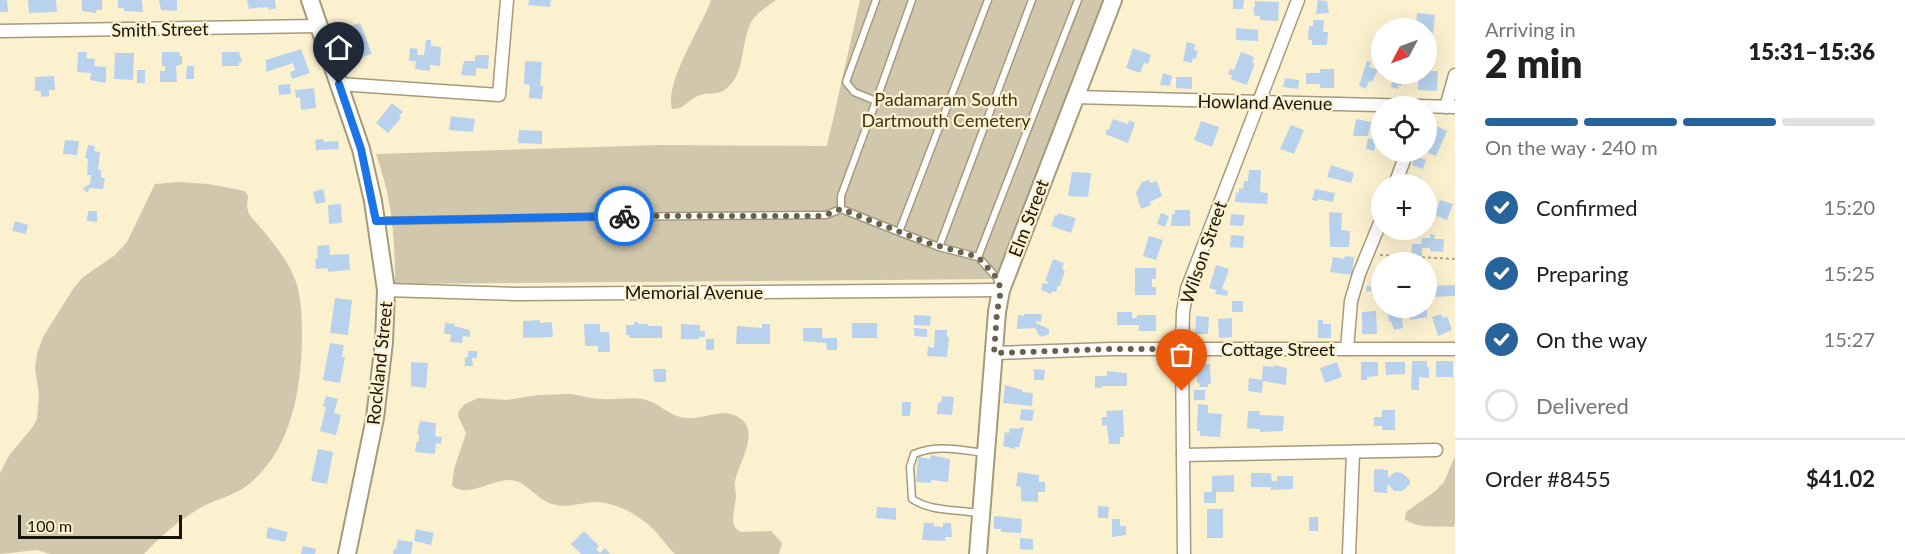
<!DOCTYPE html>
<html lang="en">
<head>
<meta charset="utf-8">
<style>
  :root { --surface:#fff; --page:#f2f2f2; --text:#202124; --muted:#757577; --line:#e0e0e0; --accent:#27649b }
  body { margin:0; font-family:Lato,sans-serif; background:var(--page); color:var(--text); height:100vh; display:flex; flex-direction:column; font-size:22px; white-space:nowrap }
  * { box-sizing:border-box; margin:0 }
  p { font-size:20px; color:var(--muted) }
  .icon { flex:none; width:33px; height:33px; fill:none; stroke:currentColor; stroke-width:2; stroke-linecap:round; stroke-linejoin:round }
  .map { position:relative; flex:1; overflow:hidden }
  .panel { display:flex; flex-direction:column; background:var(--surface); width:450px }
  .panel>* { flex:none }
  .needle { width:39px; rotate:229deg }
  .controls { position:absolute; left:1371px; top:18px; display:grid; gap:12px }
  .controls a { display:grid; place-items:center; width:66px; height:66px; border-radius:50%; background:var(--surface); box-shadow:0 6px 24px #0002; font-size:30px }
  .scale { position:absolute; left:18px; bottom:15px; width:164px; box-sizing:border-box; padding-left:6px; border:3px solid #181408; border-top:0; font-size:16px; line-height:21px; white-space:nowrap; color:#181408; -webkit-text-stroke:4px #fcf1cf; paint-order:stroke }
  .pin { position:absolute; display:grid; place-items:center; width:51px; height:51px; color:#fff; margin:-62px -26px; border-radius:50% 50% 50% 0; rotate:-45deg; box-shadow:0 0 6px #0007 }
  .pin .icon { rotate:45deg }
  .courier { position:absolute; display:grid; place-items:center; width:60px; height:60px; margin:-30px; border:4px solid #1a73e8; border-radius:50%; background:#fff; color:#222; box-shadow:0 2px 8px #0007 }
  .overview em { font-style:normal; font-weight:800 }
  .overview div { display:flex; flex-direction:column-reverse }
  .overview { display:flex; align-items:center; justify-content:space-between; height:102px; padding:0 30px }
  h1 { font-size:39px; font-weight:800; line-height:45px }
  .bar { display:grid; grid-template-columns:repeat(4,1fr); gap:9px 6px; align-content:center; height:72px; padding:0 30px }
  .bar i { height:8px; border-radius:4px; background:var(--line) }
  .bar .selected { background:var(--accent) }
  .bar p { grid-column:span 4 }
  .line { display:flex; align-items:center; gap:15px; padding:0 30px; border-top:2px solid var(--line) }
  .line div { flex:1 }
  ol { padding:0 30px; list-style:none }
  li { display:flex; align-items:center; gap:18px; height:66px }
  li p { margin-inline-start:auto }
  li .icon { padding:6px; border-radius:50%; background:var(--accent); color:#fff; stroke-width:4 }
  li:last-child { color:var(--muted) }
  li i { width:33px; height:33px; border:3px solid var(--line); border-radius:50% }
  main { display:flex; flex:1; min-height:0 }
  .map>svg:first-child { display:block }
</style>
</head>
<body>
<main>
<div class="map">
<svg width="1455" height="554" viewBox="0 0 1455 554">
  <rect width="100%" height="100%" fill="#fcf1cf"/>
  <g fill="#d0c7ad">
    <path d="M711 0H776C767 7 754 14 750 25 740 46 746 77 723 91 716 95 708 92 700 95 690 98 684 110 672 109 664 83 702 26 711 0Z"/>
    <path d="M860 0H1105L996 279 395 284C395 236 392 199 376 154L659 145 827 146Z"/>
    <path d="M179 182 208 184 245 191 248 196 247 207 249 214C267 236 288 257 297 285 302 303 302 321 302 339 301 391 291 450 249 484 236 495 219 498 204 506 181 518 162 535 144 554H50L37 550 0 554V473L10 454 32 428 37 419 39 395 35 369 37 353 43 337 73 289 82 278 115 255 127 242 155 184Z"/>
    <path d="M570 394C581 395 591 399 602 399 615 400 630 397 643 399 659 402 668 417 688 418 706 419 724 406 741 419 760 433 738 464 735 482 734 486 736 491 736 495 736 508 727 526 741 532L771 531 782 543 779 554H675C666 546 660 535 651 527 637 514 616 503 597 502 582 502 567 509 552 504 536 499 526 480 509 480 491 480 468 498 452 486L454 469 466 433 458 416 459 411 465 404 478 398 507 400 538 395Z"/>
    <path d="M1455 456V525L1453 527C1438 526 1416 529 1405 519L1406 512 1434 492 1444 482Z"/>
  </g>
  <g fill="#b8d2ed">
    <polygon points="0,0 7,0 8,12 0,12"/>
    <polygon points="28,0 56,0 57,12 29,13"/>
    <polygon points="82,0 102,0 102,10 96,10 96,13 82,11"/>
    <polygon points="118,0 142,0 143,12 124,11 124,8 118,8"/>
    <polygon points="159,0 177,0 177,11 161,10"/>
    <polygon points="247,0 275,0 276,8 269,10 268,7 261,8 261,7 249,9"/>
    <polygon points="529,0 551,0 550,7 528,5"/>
    <polygon points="1233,0 1244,0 1243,9 1233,9"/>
    <polygon points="1318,0 1327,1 1329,13 1316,14"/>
    <polygon points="1255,1 1279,2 1278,21 1260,20 1260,16 1255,16 1253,7 1255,7"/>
    <polygon points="1417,13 1435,15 1433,33 1426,32 1426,28 1416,28"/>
    <polygon points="1313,20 1324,20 1323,32 1328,32 1327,45 1312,45 1312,40 1308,40 1309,26 1313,26"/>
    <polygon points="360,23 372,54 357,59 346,27"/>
    <polygon points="1236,28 1258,30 1258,41 1236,40"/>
    <polygon points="426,40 431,40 431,46 441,47 440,66 430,65 430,71 415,69 416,61 409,61 410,48 418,49 417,55 424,55"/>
    <polygon points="1187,42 1195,44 1194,50 1198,51 1196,59 1193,58 1192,63 1183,61"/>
    <polygon points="1133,48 1151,55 1148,64 1144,63 1140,73 1126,68"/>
    <polygon points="301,49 310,73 292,79 290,72 295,70 293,63 266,72 266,60"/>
    <polygon points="78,52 87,52 86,58 95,59 94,66 106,67 106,83 90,80 91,73 77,72"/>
    <polygon points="162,52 179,52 180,56 182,56 182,64 176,66 177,82 160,82 160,71 165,71 165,66 162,66"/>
    <polygon points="222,52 239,52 242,62 239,62 239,66 222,66"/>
    <polygon points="1241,52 1254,57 1252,63 1255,63 1247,85 1231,79 1232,75 1228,74 1230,69 1234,70"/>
    <polygon points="115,53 134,53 133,80 114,79"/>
    <polygon points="475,55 489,55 488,69 476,68 476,76 461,75 464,61 475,61"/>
    <polygon points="525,61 542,62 540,86 543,86 542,99 529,98 530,85 524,84"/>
    <polygon points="1367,61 1371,62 1369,67 1378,70 1372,82 1369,81 1366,89 1359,86"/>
    <polygon points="1426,63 1430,64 1430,71 1438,71 1437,91 1418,90 1418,74 1426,74"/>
    <polygon points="187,66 194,66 194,79 186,79"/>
    <polygon points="1320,69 1334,69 1334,88 1320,88 1320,84 1306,84 1306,73 1320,73"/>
    <rect x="137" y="70" width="8" height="13"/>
    <polygon points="1163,73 1172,76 1170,86 1160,85"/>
    <polygon points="1393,74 1405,74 1401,86 1399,85 1398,89 1391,87"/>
    <polygon points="54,76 55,90 49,90 49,96 41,97 41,91 35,91 35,77"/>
    <polygon points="1176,77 1192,77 1192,89 1176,88"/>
    <polygon points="1285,78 1299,80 1298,89 1283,87"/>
    <polygon points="290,84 291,94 279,95 278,85"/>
    <polygon points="314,88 316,108 301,110 300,97 296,98 295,90"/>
    <polygon points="392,103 403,112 399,116 401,118 388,133 376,123"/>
    <polygon points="451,116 475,119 473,132 449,130"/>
    <polygon points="1113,119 1128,124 1129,120 1135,123 1128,143 1105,134 1107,129 1109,130"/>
    <polygon points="1356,119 1371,122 1368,136 1353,136"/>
    <polygon points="1201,121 1219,127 1212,147 1194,140"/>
    <polygon points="1291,125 1304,130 1294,154 1280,149"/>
    <polygon points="1434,125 1447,131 1436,156 1426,152 1426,143"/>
    <polygon points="519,130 542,131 542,144 518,143"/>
    <polygon points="1368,138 1377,140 1374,151 1366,149"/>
    <polygon points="323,139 324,142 338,141 339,149 316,150 315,140"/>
    <polygon points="65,140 79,141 77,155 63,154"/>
    <polygon points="88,145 95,146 94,151 100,152 98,170 101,170 101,177 105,178 103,189 90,188 87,193 83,188 90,184 91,175 87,175 88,159 85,158"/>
    <polygon points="1415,156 1426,160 1423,169 1412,165"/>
    <polygon points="1331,165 1354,173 1351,183 1327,177"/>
    <polygon points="1249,170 1261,170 1260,192 1268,193 1267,204 1235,202 1236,192 1239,193 1239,188 1243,189 1244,181 1248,181"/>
    <polygon points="1072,172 1091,173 1088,197 1068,196"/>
    <polygon points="1407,174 1422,178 1420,184 1404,184"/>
    <polygon points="1149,180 1150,183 1157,181 1162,196 1150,202 1151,205 1141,209 1136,193 1142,182"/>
    <polygon points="323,189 326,202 316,204 313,192"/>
    <polygon points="1315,189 1335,193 1333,202 1318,199 1318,201 1312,200"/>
    <polygon points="1440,200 1453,204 1447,220 1435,215"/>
    <polygon points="341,204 342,223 329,224 328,205"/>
    <polygon points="1175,210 1190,210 1190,226 1171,226 1172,214 1175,214"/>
    <polygon points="88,211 97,211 97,222 87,221"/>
    <polygon points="1329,212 1342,213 1341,230 1350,231 1349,247 1330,247"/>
    <polygon points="1058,213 1076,218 1071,233 1051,226 1055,215 1057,216"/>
    <polygon points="1161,213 1169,216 1165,227 1157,224"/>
    <polygon points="1231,214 1245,215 1243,226 1230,225"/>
    <polygon points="15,221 28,225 26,234 12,231"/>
    <polygon points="1430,234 1435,235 1434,239 1444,239 1443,252 1430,251 1430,248 1422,248 1422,256 1411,256 1412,244 1421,244 1422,238 1430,238"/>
    <polygon points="1231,235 1244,236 1243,248 1230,247"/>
    <polygon points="1149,236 1163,240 1156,260 1143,256"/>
    <polygon points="329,245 330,255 349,254 350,270 328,272 328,268 316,269 315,259 318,258 317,246"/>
    <polygon points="1345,256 1354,257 1352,275 1330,272 1333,257 1344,259"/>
    <polygon points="1053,259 1064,263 1062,269 1065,271 1060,286 1058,286 1056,292 1052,291 1051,294 1041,290 1043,283 1047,284 1048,282 1045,281"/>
    <polygon points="1216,265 1229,269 1222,289 1228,291 1227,296 1215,294 1216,290 1209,288"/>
    <polygon points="1135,268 1156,268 1156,279 1152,279 1152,287 1156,287 1156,295 1135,295"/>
    <polygon points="1377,279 1382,279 1382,292 1366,291 1367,286 1377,287"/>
    <polygon points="1455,285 1455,296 1433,297 1433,286"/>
    <polygon points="335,298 352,300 348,335 330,333"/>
    <rect x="1232" y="301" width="11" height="11"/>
    <polygon points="1390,308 1401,308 1403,328 1394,330 1391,321 1389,322 1388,314 1389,313"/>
    <polygon points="1409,308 1422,308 1423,311 1427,310 1427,317 1410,320"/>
    <polygon points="1376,311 1377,334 1362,334 1362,312"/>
    <polygon points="1117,312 1132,312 1132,318 1137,318 1137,315 1156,315 1156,331 1139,331 1139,325 1117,325"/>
    <polygon points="1024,314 1042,314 1041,322 1036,321 1036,323 1049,329 1049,334 1042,337 1038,334 1035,328 1017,329 1018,315 1024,316"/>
    <polygon points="1441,314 1443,318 1447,316 1452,330 1438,336 1432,317"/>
    <polygon points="914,315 931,316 930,326 914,325"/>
    <polygon points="1196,316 1209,317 1208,334 1195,334"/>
    <polygon points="1232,318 1232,337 1219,338 1218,319"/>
    <polygon points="540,320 540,323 552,322 553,337 523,338 523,321"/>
    <polygon points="1318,320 1323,320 1323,324 1331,324 1331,338 1318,338"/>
    <polygon points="634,322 638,322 638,324 648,324 648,326 662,326 662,338 629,338 629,335 626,335 626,325 634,325"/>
    <polygon points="445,323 455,324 454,326 470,330 470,337 463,336 462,343 450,342 451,334 444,334"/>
    <rect x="852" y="323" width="25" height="15"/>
    <polygon points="584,324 600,324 600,332 609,332 610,352 598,352 598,346 585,346"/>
    <polygon points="681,324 700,325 700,331 705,331 705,337 699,337 699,339 681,339"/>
    <polygon points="762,324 770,324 770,344 736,344 737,326 762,328"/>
    <polygon points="803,328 822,328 822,338 837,338 837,350 827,350 826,343 803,341"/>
    <polygon points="914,328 927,329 927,337 914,336"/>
    <polygon points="935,330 947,330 947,337 949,337 947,357 927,356 928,347 934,348"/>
    <rect x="706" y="339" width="8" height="11"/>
    <polygon points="330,343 344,345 342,357 345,357 340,383 323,380"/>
    <polygon points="468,351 477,351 477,358 472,358 473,366 465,366 465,357 468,357"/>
    <polygon points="1412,361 1427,361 1427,367 1429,367 1429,378 1419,377 1419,390 1411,390"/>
    <rect x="1436" y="361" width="17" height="16"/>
    <polygon points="411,362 428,363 426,388 411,386"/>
    <polygon points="1337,362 1342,377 1325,383 1320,368"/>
    <polygon points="1361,362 1378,362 1378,376 1367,377 1367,380 1361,380"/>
    <polygon points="1385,362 1405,362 1405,374 1386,375"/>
    <polygon points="1210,364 1211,384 1208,384 1208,387 1200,387 1199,383 1197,383 1196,365"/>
    <polygon points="1274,365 1287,368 1286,385 1263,381 1262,393 1248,391 1249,378 1262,380 1263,366 1274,367"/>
    <polygon points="653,369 666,369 666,382 654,382"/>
    <polygon points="1034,369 1045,370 1044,380 1034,380"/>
    <polygon points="1107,371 1127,373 1127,386 1102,386 1102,388 1095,388 1095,376 1107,376"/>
    <polygon points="1005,385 1022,390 1022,392 1033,393 1032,406 1003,403"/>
    <rect x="1194" y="390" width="11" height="10"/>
    <polygon points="326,396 338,399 334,413 341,415 336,435 320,431 326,407 323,406"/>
    <polygon points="942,396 954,397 952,415 937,414 938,402 941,403"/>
    <polygon points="902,402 911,402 910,416 902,416"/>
    <polygon points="1198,404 1208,405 1208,413 1222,414 1220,437 1200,436 1200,431 1197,431"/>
    <polygon points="1021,409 1034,410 1032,421 1020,420"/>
    <polygon points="1123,410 1124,437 1120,437 1120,444 1109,444 1107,425 1102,426 1102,417 1107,417 1106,411"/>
    <polygon points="1382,410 1395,410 1395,430 1382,430 1382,426 1374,426 1374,417 1382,417"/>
    <polygon points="1248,411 1260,411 1259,415 1284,416 1283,431 1260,432 1260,429 1247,428"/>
    <polygon points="420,421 436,423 435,436 442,437 441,444 436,443 435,454 415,452 417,441 419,441 419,434 417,434"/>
    <polygon points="1020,427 1024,428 1019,447 1015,447 1015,449 1003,446 1005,432 1009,433 1010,428 1020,429"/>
    <polygon points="318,449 333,452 327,484 311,481"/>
    <polygon points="931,455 950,459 948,482 931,480 931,483 916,482 918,457 930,459"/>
    <polygon points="1374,469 1388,470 1388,478 1395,472 1402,473 1410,480 1410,484 1402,491 1394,491 1388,484 1387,493 1374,492"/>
    <polygon points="1018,472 1039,475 1039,482 1045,482 1045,492 1038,492 1038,502 1021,501 1021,487 1016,486"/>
    <polygon points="1251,473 1271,473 1272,481 1277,481 1277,476 1293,476 1293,489 1271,490 1271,487 1251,487"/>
    <polygon points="1234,475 1234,492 1216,492 1216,503 1204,503 1204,492 1212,492 1212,476"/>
    <polygon points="1098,506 1109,507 1108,518 1098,518"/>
    <polygon points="877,507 896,508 896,520 876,518"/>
    <rect x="1207" y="509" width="16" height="29"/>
    <polygon points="994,516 1022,519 1021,533 1001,532 1001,529 994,529"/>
    <rect x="1309" y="517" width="9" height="14"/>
    <polygon points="1112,519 1120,519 1120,526 1126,526 1126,535 1112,537"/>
    <polygon points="924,523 934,523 934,526 943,527 943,523 951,523 952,537 945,537 945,541 922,540"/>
    <polygon points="268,527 288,532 285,542 266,538"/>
    <polygon points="416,529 434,533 431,545 414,541"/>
    <polygon points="584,531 599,546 596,549 600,553 605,548 610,554 581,554 571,544"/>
    <polygon points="1020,538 1033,539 1033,550 1020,549"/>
    <polygon points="398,540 413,542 411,554 393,554 394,549 396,549"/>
    <polygon points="303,546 316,549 315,554 301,554"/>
  </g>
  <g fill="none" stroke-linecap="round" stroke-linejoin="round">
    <g stroke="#a59a7a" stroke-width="9">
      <g id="lane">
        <polyline points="876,0 846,82 854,92 876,101 912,0"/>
        <polyline points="841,209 841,196 876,101"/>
        <polyline points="376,221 586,217 818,215 826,215 841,209 899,232 988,0"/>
        <polyline points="899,232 939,247 1032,0"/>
        <polyline points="939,247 978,257"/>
        <polyline points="999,285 997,278 978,257 1078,0"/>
        <path d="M978 513C955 509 932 512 912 499L910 467 914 454C937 444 961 450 985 453"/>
      </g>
    </g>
    <g stroke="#a59a7a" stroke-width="15">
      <g id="street">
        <polyline points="0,31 319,26"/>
        <polyline points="339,84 499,95 507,0"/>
        <polyline points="1075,97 1455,107"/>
        <polyline points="1446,107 1455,75"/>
        <polyline points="1395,184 1407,152"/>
        <polyline points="386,290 517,294 1001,290"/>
        <polyline points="1347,349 1351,301 1359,274 1382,218"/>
        <polyline points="994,353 1111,349 1455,349"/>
        <polyline points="1183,455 1436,450"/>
        <polyline points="1184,554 1182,349 1183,312 1187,289 1298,0"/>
        <polyline points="1349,554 1353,452"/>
      </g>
    </g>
    <g stroke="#a59a7a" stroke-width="20">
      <g id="secondary">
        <polyline points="310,0 361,149 373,201 386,290 384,342 375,418 347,554"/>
        <polyline points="978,554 997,312 1001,290 1113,0"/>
      </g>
    </g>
    <polyline stroke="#aaa287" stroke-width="2" stroke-dasharray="3 3" stroke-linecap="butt" points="1380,255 1455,259"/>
    <use href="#lane" stroke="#fff" stroke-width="6"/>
    <use href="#street" stroke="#fff" stroke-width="12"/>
    <use href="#secondary" stroke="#fff" stroke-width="16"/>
  </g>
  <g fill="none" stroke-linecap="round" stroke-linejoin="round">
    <polyline stroke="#68614e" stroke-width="6" stroke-dasharray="0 10.8" points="624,216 818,216 826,215 841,209 928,243 978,257 997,278 1001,290 997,312 994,353 1111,349 1182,349 1182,391"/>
    <polyline stroke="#1a73e8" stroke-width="8" points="339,84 361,149 376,221 624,216"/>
  </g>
  <g text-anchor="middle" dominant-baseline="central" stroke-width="4.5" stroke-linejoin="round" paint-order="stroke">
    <g font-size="18" fill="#181408" stroke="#fcf1cf">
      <text transform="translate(160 29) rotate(-1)">Smith Street</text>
      <text transform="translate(1265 102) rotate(1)">Howland Avenue</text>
      <text transform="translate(1028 218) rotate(-69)">Elm Street</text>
      <text transform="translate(1203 252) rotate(-71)">Wilson Street</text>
      <text x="694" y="292">Memorial Avenue</text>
      <text x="1278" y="349">Cottage Street</text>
      <text transform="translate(379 363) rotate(-84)">Rockland Street</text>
    </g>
    <g font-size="18" fill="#403612" stroke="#fcf1cf">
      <text x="946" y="99">Padamaram South<tspan x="946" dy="21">Dartmouth Cemetery</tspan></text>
    </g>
  </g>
</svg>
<div class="controls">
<a><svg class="needle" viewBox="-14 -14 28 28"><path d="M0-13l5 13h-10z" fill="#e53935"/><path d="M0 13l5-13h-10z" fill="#757577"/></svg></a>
<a><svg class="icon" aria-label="locate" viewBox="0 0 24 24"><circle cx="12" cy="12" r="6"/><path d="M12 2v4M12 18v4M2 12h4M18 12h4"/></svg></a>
<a>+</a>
<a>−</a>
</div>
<div class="scale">100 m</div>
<div class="pin" style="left:1182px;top:391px;background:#ea580c"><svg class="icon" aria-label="bag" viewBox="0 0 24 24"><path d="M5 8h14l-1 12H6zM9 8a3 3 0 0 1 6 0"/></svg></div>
<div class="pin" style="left:339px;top:84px;background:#1f2937"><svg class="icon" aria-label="home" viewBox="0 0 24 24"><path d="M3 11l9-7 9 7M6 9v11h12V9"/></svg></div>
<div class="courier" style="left:624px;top:216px"><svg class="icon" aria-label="bike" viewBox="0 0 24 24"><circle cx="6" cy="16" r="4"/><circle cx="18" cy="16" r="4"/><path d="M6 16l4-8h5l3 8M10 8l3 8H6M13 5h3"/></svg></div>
</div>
<section class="panel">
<div class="overview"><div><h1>2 min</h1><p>Arriving in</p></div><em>15:31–15:36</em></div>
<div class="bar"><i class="selected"></i><i class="selected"></i><i class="selected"></i><i></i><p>On the way · 240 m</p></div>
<ol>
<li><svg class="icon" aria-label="check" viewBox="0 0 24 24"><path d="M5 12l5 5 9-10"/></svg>Confirmed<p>15:20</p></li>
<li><svg class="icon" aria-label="check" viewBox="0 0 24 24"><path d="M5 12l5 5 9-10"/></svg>Preparing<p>15:25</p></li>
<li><svg class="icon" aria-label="check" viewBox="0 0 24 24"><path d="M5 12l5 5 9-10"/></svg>On the way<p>15:27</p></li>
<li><i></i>Delivered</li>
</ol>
<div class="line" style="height:78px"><div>Order #8455</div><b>$41.02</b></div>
</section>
</main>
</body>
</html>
